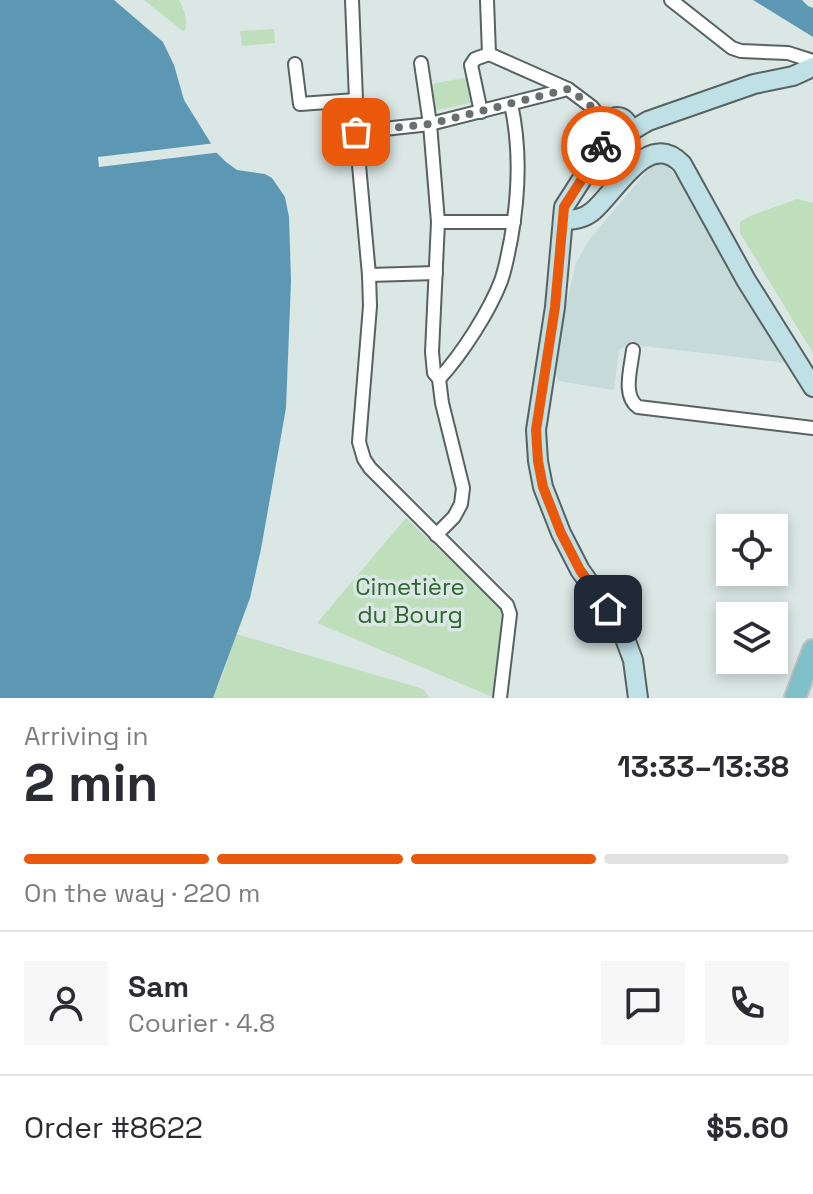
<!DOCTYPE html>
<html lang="en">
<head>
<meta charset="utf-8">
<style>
  :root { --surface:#fff; --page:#f7f7f7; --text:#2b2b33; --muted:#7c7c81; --line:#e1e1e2; --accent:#ea580c }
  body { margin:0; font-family:"Space Grotesk",sans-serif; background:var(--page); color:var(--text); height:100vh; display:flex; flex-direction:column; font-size:30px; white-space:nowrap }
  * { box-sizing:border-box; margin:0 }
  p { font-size:26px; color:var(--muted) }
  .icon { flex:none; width:44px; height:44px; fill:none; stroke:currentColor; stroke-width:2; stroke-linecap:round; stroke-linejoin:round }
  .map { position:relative; height:698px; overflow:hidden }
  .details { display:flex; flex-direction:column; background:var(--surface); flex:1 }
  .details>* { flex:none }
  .buttons { position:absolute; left:716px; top:514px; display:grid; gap:16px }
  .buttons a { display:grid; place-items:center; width:72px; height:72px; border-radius:0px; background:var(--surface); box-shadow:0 4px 12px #0003; font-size:40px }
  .pin { position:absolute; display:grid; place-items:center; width:68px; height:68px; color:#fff; margin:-34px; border-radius:16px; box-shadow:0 4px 12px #0006 }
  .courier { position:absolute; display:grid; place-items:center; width:80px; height:80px; margin:-40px; border:6px solid #ea580c; border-radius:50%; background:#fff; color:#222; box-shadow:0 2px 10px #0007 }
  .headline em { font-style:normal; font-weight:700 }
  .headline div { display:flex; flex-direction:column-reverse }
  .headline { display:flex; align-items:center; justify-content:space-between; height:136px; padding:0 24px }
  h1 { font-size:52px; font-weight:700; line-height:60px }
  .bar { display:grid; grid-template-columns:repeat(4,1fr); gap:12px 8px; align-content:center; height:96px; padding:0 24px }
  .bar i { height:10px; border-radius:6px; background:var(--line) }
  .bar .selected { background:var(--accent) }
  .bar p { grid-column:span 4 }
  .line { display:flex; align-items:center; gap:20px; padding:0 24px; border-top:2px solid var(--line) }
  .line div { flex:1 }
  .round { display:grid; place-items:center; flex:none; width:84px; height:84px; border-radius:0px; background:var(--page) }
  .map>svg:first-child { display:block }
</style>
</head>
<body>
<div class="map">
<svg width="813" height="698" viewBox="0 0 813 698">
  <rect width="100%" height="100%" fill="#dae7e5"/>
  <polygon fill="#c6dbd9" points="656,163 663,164 671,170 681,183 786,363 628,344 619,350 614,390 558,381 553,361 576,263 589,240 652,165"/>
  <g fill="#bedebc">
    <path d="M144 0H179C184 8 188 21 185 30L183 31Z"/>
    <polygon points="274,29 275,43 242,46 240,31"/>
    <polygon points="464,78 469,81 473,98 470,103 438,110 434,107 432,86 436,83"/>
    <polygon points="797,199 813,203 813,353 740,233 740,222 750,216"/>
    <polygon points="406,518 505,612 495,698 317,623"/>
    <polygon points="236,634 423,689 430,698 213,698 223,674"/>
  </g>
  <g fill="#5c98b4">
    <polygon points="0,0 114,0 163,42 174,65 184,100 217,153 226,162 237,170 265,174 272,178 285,197 289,217 291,281 286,408 261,549 250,598 213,698 0,698"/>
    <polygon points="753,0 802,0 808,6 813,8 813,37"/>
  </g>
  <polygon fill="#dae7e5" points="216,143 222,152 99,167 98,157"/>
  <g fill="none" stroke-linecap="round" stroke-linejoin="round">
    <g stroke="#576261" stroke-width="16">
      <g id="street">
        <polyline points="352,0 356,100 356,132 369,275 370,306 359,442 364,459 370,468 507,605 510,614 500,698"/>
        <polyline points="671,0 732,48 741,51 788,53 813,61"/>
        <polyline points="489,54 568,89"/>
        <polyline points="421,63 430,124 438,222 432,352 434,373 439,379 442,403 463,488 461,504 454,517 436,535"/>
        <polyline points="295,64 300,104 356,100"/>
        <polyline points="481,112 471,65 475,59 489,54 487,0"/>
        <polyline points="356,132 430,124 568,89 592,107 607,126"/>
        <polyline points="438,222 514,222"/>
        <polyline points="369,275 436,273"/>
        <path d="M633 350C631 368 622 396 638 407L813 428"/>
        <path d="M439 379C462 354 489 312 501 281 506 267 508 253 511 239 519 194 521 149 511 104"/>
      </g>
    </g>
    <g stroke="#576261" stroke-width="22">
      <g id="secondary">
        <circle cx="617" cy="128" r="11"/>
        <polyline points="607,131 598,154 564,207 555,307 536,430 538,461 543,487 561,533 580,570 621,628 633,660 638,698"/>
        <polyline points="626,134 648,121 754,84 793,76 813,67"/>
        <path d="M563 219C573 221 585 218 593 211 617 191 647 129 682 164L746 280 813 387"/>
      </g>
    </g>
    <g stroke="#bfc1c1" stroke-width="24">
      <polyline id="primary" points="795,698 813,650"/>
    </g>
    <use href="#street" stroke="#fff" stroke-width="12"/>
    <use href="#secondary" stroke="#bfe0e5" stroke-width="18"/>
    <use href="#primary" stroke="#7fc1ca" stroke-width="20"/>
  </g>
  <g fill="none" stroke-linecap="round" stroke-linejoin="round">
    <path stroke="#686f6f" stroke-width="8" stroke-dasharray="0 14.4" d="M356 132 430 124 568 89C578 95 604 115 607 126 608 132 603 141 601 146"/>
    <polyline stroke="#ea580c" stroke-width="10" points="601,146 598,154 564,207 555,307 536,430 538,461 543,487 561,533 580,570 608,609"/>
  </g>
  <g text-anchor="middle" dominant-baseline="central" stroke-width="7" stroke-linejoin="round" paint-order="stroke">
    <g font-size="24" fill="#2e662e" stroke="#dae7e5">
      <text x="410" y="586">Cimetière<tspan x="410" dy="28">du Bourg</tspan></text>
    </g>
  </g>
</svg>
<div class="buttons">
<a><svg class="icon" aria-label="locate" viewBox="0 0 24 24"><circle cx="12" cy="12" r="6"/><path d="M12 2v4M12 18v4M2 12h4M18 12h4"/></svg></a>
<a><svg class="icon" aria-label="layers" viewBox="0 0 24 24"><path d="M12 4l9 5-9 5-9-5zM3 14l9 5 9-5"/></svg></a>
</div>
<div class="pin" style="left:356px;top:132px;background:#ea580c"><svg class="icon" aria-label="bag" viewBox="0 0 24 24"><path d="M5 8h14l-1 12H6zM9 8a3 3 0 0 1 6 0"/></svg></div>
<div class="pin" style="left:608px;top:609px;background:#1f2937"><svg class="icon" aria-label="home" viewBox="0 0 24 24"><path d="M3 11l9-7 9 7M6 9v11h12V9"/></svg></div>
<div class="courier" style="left:601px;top:146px"><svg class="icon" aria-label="bike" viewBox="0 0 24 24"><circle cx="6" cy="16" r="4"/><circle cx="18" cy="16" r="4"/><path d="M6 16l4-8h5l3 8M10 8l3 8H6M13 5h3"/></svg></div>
</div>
<section class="details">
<div class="headline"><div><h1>2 min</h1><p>Arriving in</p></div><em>13:33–13:38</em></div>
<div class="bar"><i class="selected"></i><i class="selected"></i><i class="selected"></i><i></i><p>On the way · 220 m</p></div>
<div class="line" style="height:144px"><a class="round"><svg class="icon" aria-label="person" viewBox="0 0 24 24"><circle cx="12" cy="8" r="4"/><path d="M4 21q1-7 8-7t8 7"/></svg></a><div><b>Sam</b><p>Courier · 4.8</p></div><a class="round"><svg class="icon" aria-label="chat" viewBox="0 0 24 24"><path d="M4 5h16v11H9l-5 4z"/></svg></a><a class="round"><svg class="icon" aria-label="phone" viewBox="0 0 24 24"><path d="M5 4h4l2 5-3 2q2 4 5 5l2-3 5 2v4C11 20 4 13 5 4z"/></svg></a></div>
<div class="line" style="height:104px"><div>Order #8622</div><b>$5.60</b></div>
</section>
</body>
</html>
